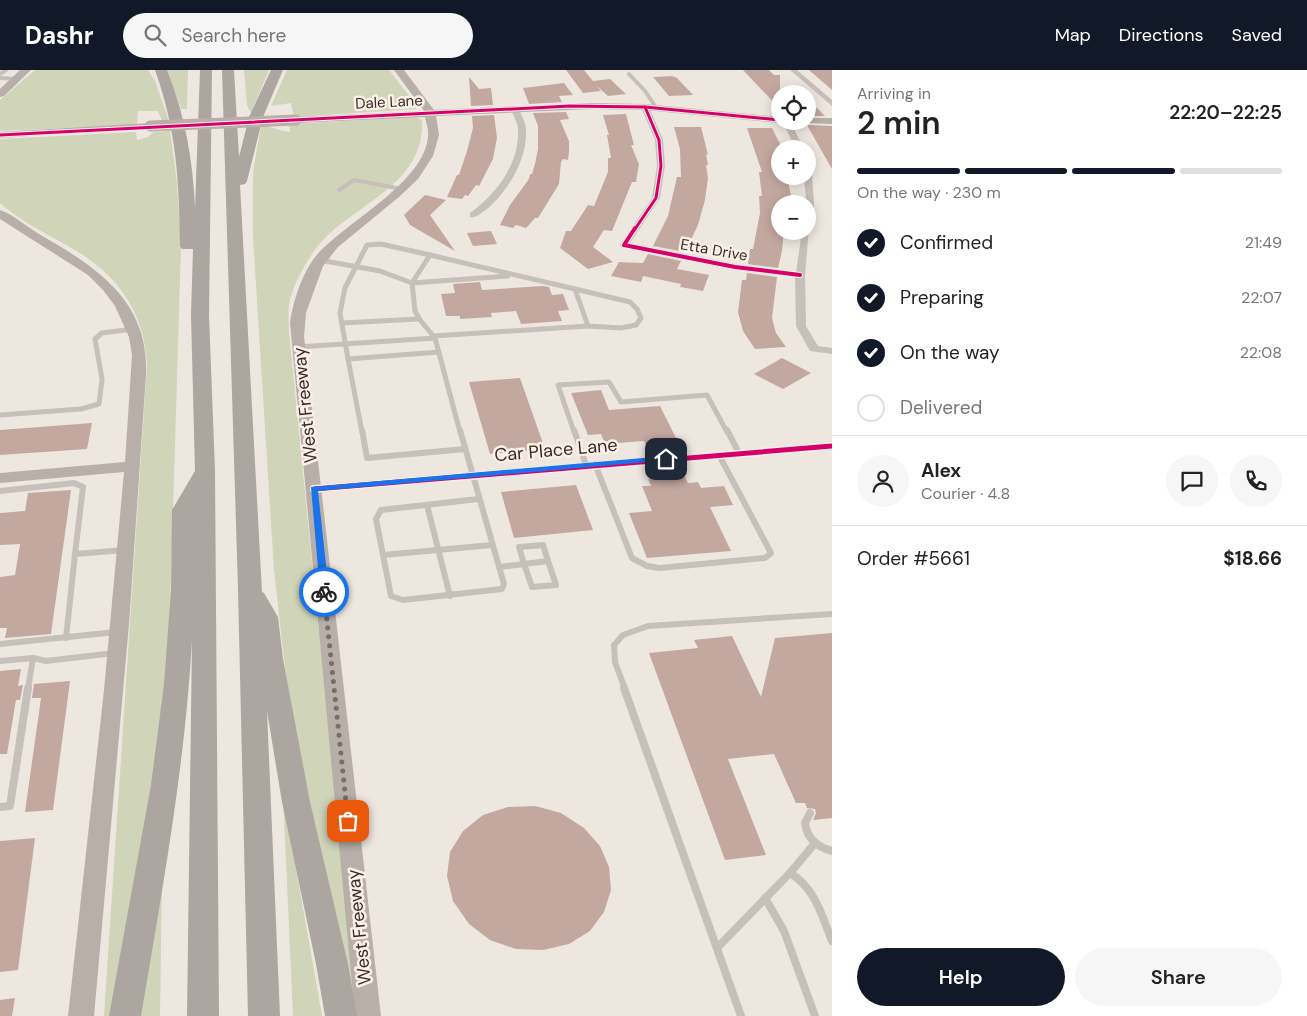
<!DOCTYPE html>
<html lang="en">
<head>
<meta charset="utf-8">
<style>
  :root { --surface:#fff; --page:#f6f6f6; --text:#222; --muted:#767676; --line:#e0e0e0; --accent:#111827 }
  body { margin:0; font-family:"DM Sans",sans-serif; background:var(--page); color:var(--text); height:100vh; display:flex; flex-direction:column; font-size:19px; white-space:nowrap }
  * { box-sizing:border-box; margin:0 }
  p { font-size:16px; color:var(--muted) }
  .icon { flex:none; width:28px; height:28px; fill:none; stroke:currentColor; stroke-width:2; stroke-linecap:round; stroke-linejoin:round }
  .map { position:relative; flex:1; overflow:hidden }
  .side { display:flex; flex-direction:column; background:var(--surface); width:475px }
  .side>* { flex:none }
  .buttons { position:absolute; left:771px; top:15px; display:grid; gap:10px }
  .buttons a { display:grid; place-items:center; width:45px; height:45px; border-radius:50%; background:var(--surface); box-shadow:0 2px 12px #0003; font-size:25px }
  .pin { position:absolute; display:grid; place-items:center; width:42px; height:42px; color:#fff; margin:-21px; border-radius:10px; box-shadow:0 2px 8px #0006 }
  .courier { position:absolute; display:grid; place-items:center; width:50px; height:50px; margin:-25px; border:4px solid #1a73e8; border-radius:50%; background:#fff; color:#222; box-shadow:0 1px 6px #0007 }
  .overview em { font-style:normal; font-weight:600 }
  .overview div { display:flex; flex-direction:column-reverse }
  .overview { display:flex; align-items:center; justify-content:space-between; height:85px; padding:0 25px }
  h1 { font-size:32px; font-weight:600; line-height:38px }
  .bar { display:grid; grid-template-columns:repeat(4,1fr); gap:8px 5px; align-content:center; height:60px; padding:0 25px }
  .bar i { height:6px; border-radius:4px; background:var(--line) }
  .bar .active { background:var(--accent) }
  .bar p { grid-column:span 4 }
  .line { display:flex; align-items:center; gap:12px; padding:0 25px; border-top:1px solid var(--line) }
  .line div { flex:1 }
  .round { display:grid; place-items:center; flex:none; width:52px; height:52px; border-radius:26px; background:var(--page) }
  ol { padding:0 25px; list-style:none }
  li { display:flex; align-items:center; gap:15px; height:55px }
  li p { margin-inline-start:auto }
  li .icon { padding:5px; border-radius:50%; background:var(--accent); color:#fff; stroke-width:4 }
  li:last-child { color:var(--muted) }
  li i { width:28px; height:28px; border:2px solid var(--line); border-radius:50% }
  .cta { display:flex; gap:10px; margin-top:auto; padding:10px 25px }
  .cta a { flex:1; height:58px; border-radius:30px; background:var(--accent); color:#fff; font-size:20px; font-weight:600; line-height:58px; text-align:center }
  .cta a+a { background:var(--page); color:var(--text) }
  header { display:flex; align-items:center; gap:30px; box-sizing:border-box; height:70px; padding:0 25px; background:var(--accent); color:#fff }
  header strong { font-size:24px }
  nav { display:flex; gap:28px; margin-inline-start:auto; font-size:18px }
  .search { width:350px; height:45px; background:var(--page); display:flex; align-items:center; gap:12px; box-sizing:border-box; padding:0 18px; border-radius:28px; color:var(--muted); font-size:19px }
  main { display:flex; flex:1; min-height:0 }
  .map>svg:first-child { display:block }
</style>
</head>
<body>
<header>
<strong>Dashr</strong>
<div class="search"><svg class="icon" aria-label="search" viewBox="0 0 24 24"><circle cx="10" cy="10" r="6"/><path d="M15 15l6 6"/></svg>Search here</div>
<nav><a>Map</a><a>Directions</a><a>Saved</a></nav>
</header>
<main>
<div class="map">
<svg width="832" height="946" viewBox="0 0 832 946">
  <rect width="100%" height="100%" fill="#eee7e0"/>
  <g fill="#d0d4b9">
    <polygon points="35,0 148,0 155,11 169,51 163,53 158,41 138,41 137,55 0,61 0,30"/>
    <polygon points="167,0 188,0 187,39 181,39"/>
    <polygon points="244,0 269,0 251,43 247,35"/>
    <polygon points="287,0 389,0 417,36 416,39 294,47 291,33 271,36"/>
    <path d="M415 47 422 50C425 112 362 131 325 168 310 183 292 215 289 235 288 244 289 254 289 262L355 925 351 946 287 616 274 500 253 168V102L261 56C272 56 279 61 290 62L289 54Z"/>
    <path d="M170 61 177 113 181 176 169 573 159 699 115 946H104L147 295C145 244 119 206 75 180 49 165 23 153 0 133V69L136 62 137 70 148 67 154 62Z"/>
    <polygon points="283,725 322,946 293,946"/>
    <polygon points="162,802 160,946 137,946"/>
  </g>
  <g fill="#c3a8a0">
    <polygon points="566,0 584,0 593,11 610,9 626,24 608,26 597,16 601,21 583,23"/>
    <polygon points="743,0 769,0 774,5 780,5 780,39"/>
    <polygon points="809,0 832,0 832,20"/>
    <polygon points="672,6 677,8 693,25 669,26 653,7"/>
    <polygon points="469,7 479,19 491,18 493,35 471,36"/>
    <polygon points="564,13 573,25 559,26 562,32 529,34 523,18"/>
    <polygon points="808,29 825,46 808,46"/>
    <polygon points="566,42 569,49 560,50 569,71 569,82 568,90 563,89 561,92 559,114 538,148 535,148 526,158 516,155 513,158 500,155 510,135 529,109 530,104 532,104 535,94 538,79 538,56 533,43"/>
    <polygon points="626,44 634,75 631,75 639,94 636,112 632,112 612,161 604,160 593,177 613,192 588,199 560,178 566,161 571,161 588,135 594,136 608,102 608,88 611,88 607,65 609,65 603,45"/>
    <polygon points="494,45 497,68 493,89 479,116 476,115 468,126 465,125 462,129 447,127 457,105 459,105 467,81 473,58 472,46"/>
    <polygon points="808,55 832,56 832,99 808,57"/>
    <polygon points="674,57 701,57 708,85 706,84 708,95 706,95 708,108 705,130 698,155 685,182 653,176 668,146 677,107 681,107 680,79"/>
    <polygon points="747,58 772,58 780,74 780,106 787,106 791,126 788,126 789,134 780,134 780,161 784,161 782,181 778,198 748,194 750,179 753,179 760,143 759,126 762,126 759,102 762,102"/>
    <polygon points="425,125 446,130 430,145 455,181 410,155 404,145"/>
    <polygon points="491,161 497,174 473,176 467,163"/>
    <polygon points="648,184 681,191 677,199 709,205 703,221 680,217 681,214 643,206 641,212 611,206 619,192 643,193"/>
    <polygon points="747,203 777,207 772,248 776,263 786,277 755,279 743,261 738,242 742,210 746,210"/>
    <polygon points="480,212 482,220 543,216 549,217 552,225 563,224 569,240 558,241 562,251 521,254 516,241 491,243 492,247 460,249 460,246 446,246 441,224 455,223 453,214"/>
    <polygon points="782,288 811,303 783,319 754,304"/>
    <polygon points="520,308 545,379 490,384 469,312"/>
    <polygon points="601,320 609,340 660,336 680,376 648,379 644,371 605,374 601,364 588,365 571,323"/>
    <polygon points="92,353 87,379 0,385 0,360"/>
    <polygon points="685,407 688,413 698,412 701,418 724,416 733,435 710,437 731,481 647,488 629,443 652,441 642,416 651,416 648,409"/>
    <polygon points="576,415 593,460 514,468 501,422"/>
    <polygon points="71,420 51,564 5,568 7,558 0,558 0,507 15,505 20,474 0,475 0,443 25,441 28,423"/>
    <polygon points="832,563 832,748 813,750 816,743 815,739 807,738 805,733 796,733 774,684 728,689 766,785 725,790 649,583 698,578 694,570 732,566 761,627 775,568"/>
    <polygon points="21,599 18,616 23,615 20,630 16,630 7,684 0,684 0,601"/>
    <polygon points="70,611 53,740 25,742 41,628 32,628 34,614"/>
    <polygon points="535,736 561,743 584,758 600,776 609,797 611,820 604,842 590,861 569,874 543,880 516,879 490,870 469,854 453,831 447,806 450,782 463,761 483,745 508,737"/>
    <polygon points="35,768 18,900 0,902 0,771"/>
    <polygon points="15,928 12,946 0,946 0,930"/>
  </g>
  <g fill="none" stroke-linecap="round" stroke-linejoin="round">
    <g stroke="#c7bfb9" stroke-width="4">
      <polyline points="0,4 6,0"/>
      <polyline points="629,4 645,21 657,39"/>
      <polyline points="0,8 17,9"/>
      <polyline points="339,120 354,110 402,119"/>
    </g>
    <g stroke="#c7bfb9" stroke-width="5">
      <polyline points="430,185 575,219"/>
      <polyline points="320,190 380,201 412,213 415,241 420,250 435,268"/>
      <polyline points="412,213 430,185 381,174 367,175 345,218 340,243 348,289 439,282"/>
      <polyline points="412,213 508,206"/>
      <polygon points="575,219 630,232 637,239 641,248 636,255 621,258 588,256"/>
      <polyline points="342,253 418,249"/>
      <polyline points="433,266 588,256"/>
      <polyline points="298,277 435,268 460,362"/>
      <polyline points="348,289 362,362"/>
      <polyline points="0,345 81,339 99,334 102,309 95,269 102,263 133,259"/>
      <polyline points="574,362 558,315 609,312 621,332 707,325 727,362"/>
    </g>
    <g stroke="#c7bfb9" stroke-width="6">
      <polyline points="362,360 367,388 465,379"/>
      <polyline points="460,360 504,514 502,519 403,530 391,526 376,449 381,440 478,429"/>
      <polyline points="574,360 586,395"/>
      <polyline points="727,360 739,383"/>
      <polyline points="595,394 632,488 647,496 660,498 765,488 771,483 719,385"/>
      <polyline points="0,421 74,413 83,417 75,484 125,480"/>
      <polyline points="427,435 450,526"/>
      <polyline points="383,485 492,475"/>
      <polyline points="524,494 532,517 556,515 548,491"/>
      <polyline points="524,494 519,477 543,475 548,491"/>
      <polyline points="524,494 548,491"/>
      <polyline points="499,497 524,494"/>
      <polyline points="66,568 75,484"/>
      <polyline points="0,574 116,562"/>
      <polyline points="0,591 33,588 46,591 114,583"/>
      <polyline points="28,619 33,588"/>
      <polyline points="625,619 615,592 614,575 623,565 648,556 832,544"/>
    </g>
    <g stroke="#c7bfb9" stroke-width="8">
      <polyline points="624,618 741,946"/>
      <polyline points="0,737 10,736 28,618"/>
      <path d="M810 743 805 753C807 769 817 777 832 781"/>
      <polyline points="790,803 815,773"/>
      <polyline points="765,828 784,861 815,946"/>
      <path d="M717 878 790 803C815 818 822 846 832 871"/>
    </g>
    <g fill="#c7bfb9" fill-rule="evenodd">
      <polygon points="790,0 797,0 832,30 832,36"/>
      <polygon points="642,35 649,37 663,70 665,96 660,128 630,173 735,194 796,202 802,161 808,161 808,159 809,159 805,205 806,256 818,276 832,278 832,284 810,281 796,256 795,207 735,200 621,177 620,175 652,128 657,96 655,70 641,37"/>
      <path d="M511 36H517C520 43 525 50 526 58 528 88 509 120 487 139 481 143 477 148 470 147V143C497 124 520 93 518 58 517 50 511 43 511 36Z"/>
      <polygon points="782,51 790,51 804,79 796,79"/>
      <polygon points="808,102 812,104 814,134 812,152 808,155 804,106 808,106"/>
      <polygon points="832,373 832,379 314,423 308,419 314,415"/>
    </g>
    <g fill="#b8afa9" fill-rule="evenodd">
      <polygon points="20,0 31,0 4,26 0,27 0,19"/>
      <path d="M394 0H404L434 40 590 33 645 34 780 47V51H784L780 53 645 40 590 39 436 46 439 65 433 86 418 109 399 127 338 177 323 196 306 243 304 267 381 946H355L290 253C293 232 302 203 316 186 345 152 425 113 428 66 429 60 426 53 425 47L296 53 291 50 296 47 424 41Z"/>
      <polygon points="808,48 832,48 832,54 804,53 803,51 808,51"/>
      <polygon points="150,53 154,54 155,56 154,58 0,68 0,62"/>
      <path d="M0 140C13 144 27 157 39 164 96 197 149 230 146 304L129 554 94 946H68L104 620 124 402 0 413V403L125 392 132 285 129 267 115 236 103 220 88 205 0 149Z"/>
    </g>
    <g fill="#ada59f" fill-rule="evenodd">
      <path d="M155 0H167C185 45 193 90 195 138L200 0H212L209 245 215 401 219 946H187L192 570C185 697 162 821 141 946H109L151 715 164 614 171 520 172 440 195 401 191 245 193 179H182L180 176C179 111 177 62 155 0Z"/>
      <polygon points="222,0 234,0 239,87 249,47 271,0 283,0 263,47 247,111 245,114 240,115 262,522 264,523 278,547 283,589 310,732 348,894 357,946 325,946 316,894 282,732 267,641 280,946 248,946 238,519"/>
    </g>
    <polyline stroke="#b8afa9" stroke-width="11" points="150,56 296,50"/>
    <g stroke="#fbf0e7" stroke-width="5">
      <g id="cycleway-far2">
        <polyline points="0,65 570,36 645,37 780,50"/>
        <polyline points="635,159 656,128 661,96 659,70 645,37"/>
      </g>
    </g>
    <g stroke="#fbf0e7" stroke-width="6">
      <polyline id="cycleway-far1" points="635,158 624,175 735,197 800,205"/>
    </g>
    <g stroke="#fbf0e7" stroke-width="8">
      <polyline id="cycleway" points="314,419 832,376"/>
    </g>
    <use href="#cycleway-far2" stroke="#d6006c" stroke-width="3"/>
    <use href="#cycleway-far1" stroke="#d6006c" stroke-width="4"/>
    <use href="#cycleway" stroke="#d6006c" stroke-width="5"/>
  </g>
  <polygon fill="#1a73e8" points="666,386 669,387 669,390 318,421 329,522 324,525 320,522 311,417"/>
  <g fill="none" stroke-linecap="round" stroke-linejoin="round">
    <polyline stroke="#786d68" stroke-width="5" stroke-dasharray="0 9" points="324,522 348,751"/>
  </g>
  <g text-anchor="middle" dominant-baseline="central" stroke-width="5" stroke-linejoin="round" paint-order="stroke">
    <g font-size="15" fill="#382b27" stroke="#fbf0e7">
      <text transform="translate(389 32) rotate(-3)">Dale Lane</text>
      <text transform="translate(714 180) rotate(10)">Etta Drive</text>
    </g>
    <g font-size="18" fill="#382b27" stroke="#fbf0e7">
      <text transform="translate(305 335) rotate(-96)">West Freeway</text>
      <text transform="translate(556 380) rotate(-5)">Car Place Lane</text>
      <text transform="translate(359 857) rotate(-96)">West Freeway</text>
    </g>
  </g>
</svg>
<div class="buttons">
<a><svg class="icon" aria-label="locate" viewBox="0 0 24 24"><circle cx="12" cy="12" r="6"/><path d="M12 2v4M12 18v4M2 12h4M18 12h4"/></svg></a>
<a>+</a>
<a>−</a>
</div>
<div class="pin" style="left:348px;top:751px;background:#ea580c"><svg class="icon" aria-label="bag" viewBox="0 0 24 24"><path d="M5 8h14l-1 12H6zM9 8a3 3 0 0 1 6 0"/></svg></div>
<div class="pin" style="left:666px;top:389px;background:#1f2937"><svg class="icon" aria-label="home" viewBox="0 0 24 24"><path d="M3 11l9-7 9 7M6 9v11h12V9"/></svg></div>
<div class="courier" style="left:324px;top:522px"><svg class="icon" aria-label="bike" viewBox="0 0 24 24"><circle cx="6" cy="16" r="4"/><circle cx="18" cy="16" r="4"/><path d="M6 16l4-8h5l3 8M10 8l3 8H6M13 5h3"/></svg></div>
</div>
<section class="side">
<div class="overview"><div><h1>2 min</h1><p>Arriving in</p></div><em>22:20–22:25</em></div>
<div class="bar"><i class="active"></i><i class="active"></i><i class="active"></i><i></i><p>On the way · 230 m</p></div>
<ol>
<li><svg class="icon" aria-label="check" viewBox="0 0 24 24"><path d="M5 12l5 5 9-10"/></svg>Confirmed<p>21:49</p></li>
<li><svg class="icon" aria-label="check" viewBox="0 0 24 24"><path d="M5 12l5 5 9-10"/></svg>Preparing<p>22:07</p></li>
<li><svg class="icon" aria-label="check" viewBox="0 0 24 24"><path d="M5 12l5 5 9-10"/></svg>On the way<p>22:08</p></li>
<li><i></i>Delivered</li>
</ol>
<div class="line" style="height:90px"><a class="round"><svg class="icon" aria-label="person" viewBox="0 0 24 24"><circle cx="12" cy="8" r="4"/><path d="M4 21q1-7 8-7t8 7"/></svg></a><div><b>Alex</b><p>Courier · 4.8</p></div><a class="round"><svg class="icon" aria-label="chat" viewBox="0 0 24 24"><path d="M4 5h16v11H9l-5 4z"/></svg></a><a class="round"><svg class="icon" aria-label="phone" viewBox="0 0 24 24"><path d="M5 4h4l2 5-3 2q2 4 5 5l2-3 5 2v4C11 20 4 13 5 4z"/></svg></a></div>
<div class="line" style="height:65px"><div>Order #5661</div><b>$18.66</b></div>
<div class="cta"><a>Help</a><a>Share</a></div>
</section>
</main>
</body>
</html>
